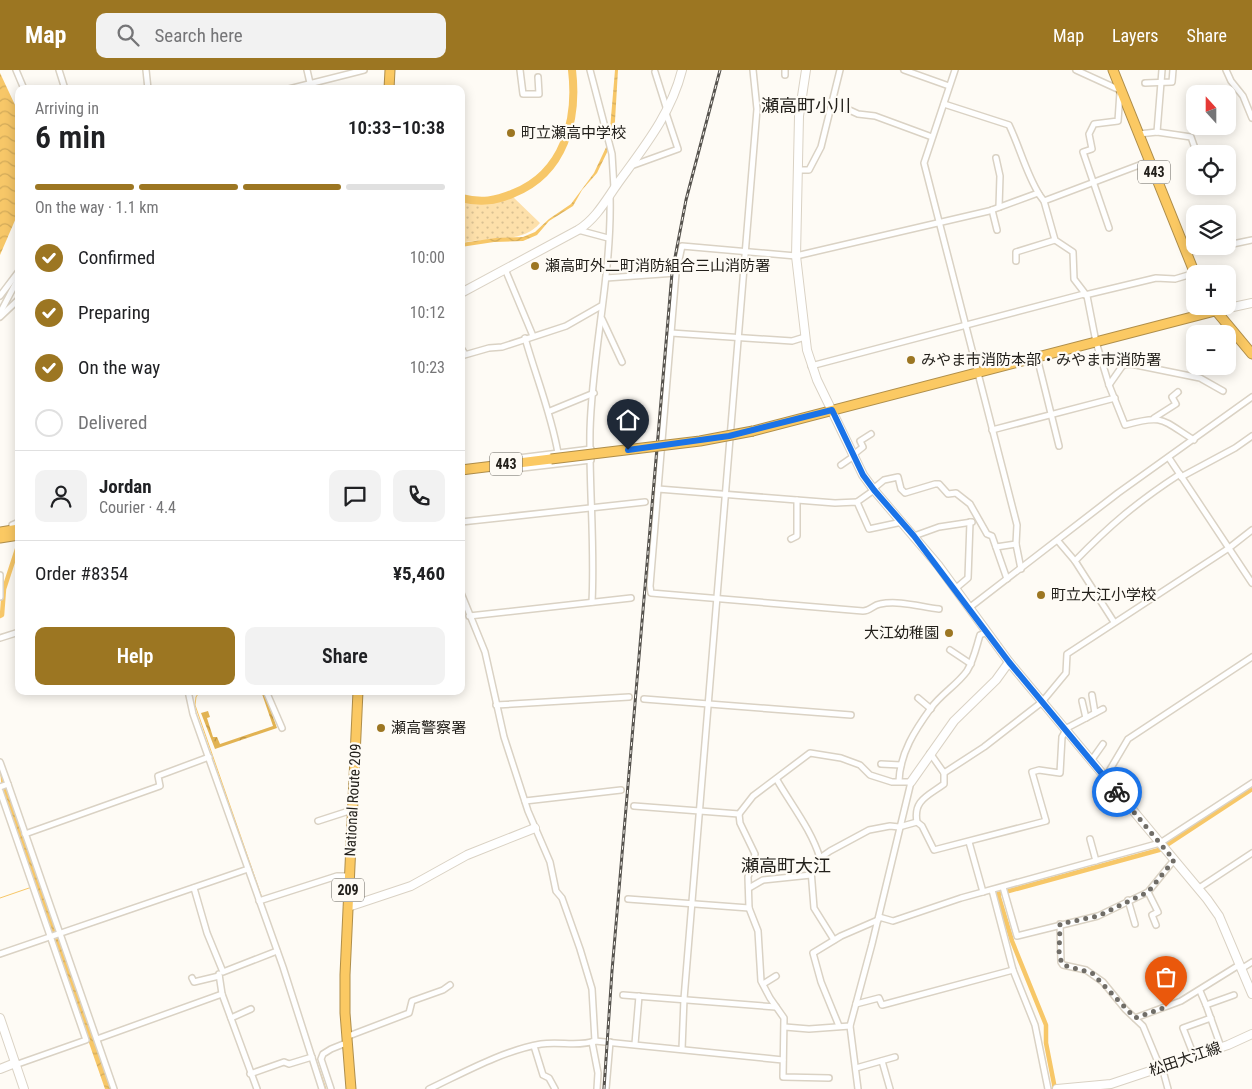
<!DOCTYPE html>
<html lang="en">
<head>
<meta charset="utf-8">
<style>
  :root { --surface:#fff; --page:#f2f2f2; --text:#202124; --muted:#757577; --line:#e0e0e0; --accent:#9c7622 }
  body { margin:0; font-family:"Roboto Condensed","Noto Sans JP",sans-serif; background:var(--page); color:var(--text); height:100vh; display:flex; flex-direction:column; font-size:19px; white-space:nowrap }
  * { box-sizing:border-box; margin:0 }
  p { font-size:16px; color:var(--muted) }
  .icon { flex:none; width:28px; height:28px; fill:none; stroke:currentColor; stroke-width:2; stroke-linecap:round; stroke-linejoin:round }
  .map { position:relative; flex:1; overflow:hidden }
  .drawer { position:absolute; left:15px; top:15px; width:450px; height:610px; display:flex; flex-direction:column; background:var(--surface); border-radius:10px; box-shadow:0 2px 12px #0003 }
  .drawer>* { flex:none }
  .needle { width:32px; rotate:339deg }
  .fabs { position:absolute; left:1186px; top:15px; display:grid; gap:10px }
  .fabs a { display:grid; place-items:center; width:50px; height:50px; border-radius:10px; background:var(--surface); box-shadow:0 2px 12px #0003; font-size:25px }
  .pin { position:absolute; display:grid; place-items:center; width:42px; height:42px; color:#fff; margin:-51px -21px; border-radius:50% 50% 50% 0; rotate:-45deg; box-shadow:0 0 5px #0007 }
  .pin .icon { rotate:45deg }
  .courier { position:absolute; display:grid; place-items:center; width:50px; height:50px; margin:-25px; border:4px solid #1a73e8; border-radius:50%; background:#fff; color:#222; box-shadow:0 1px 6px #0007 }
  .headline em { font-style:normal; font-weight:600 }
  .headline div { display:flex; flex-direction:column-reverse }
  .headline { display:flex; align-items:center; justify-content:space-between; height:85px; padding:0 20px }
  h1 { font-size:32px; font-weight:600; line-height:38px }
  .bar { display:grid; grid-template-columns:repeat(4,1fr); gap:8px 5px; align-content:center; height:60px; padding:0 20px }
  .bar i { height:6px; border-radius:4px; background:var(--line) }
  .bar .on { background:var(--accent) }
  .bar p { grid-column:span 4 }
  .line { display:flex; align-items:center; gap:12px; padding:0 20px; border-top:1px solid var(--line) }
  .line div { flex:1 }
  .round { display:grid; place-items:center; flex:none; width:52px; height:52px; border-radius:10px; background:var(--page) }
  ol { padding:0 20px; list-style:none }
  li { display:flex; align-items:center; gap:15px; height:55px }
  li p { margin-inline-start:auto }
  li .icon { padding:5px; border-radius:50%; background:var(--accent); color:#fff; stroke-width:4 }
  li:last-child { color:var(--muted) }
  li i { width:28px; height:28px; border:2px solid var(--line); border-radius:50% }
  .action { display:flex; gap:10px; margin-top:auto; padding:10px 20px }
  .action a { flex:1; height:58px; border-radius:10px; background:var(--accent); color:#fff; font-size:20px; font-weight:600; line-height:58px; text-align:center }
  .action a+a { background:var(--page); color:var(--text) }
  header { display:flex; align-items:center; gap:30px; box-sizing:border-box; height:70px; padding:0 25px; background:var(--accent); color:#fff }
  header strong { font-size:24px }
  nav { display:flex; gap:28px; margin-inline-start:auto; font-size:18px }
  .search { width:350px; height:45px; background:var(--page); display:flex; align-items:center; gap:12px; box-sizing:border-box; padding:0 18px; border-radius:10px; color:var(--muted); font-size:19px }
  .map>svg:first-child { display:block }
</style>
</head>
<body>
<header>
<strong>Map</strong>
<div class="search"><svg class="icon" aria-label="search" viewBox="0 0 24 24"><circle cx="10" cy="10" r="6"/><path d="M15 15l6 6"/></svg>Search here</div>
<nav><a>Map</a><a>Layers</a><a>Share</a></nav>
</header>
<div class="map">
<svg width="1252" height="1019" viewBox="0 0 1252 1019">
  <defs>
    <pattern id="forest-crowns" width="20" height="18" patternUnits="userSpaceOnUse" patternTransform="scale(1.25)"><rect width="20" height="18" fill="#e2b353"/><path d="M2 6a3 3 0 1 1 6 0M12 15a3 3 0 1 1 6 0" fill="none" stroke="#b79144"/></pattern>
    <pattern id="park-dots" width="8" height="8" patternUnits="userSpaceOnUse" patternTransform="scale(1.25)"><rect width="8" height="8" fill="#fde0aa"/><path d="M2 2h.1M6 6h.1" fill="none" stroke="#d9c092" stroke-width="1.8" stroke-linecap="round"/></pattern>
    <pattern id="water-waves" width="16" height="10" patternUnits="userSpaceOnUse" patternTransform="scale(1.25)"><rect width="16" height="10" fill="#f7c768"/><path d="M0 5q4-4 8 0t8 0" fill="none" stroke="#d3ab5a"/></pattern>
  </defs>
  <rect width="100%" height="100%" fill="#fefbf5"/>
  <polygon fill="url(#forest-crowns)" points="261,621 264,621 277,658 215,679 201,643 208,641 210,647 207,648 213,667 217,667 220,674 273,656"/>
  <path fill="url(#park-dots)" d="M512 126 540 153C524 173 489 168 465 172L461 168V131C480 134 494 133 512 126Z"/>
  <g fill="url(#water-waves)">
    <polygon points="615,0 618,0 614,68 597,103 582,120 573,136 549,151 537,165 523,171 494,172 461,177 461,173 496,168 523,167 535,162 549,149 571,134 594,103 609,71"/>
    <polygon points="0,3 15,35 19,56 19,128 16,148 0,185"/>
    <polygon points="0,700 57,861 55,862 57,868 59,868 111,1019 105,1019 2,722"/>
  </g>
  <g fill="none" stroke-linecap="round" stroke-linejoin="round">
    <g stroke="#f7c768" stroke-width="1">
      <polyline points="282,19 291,16"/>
      <polyline points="200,621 196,627 195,635 262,828"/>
      <polyline points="0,828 32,817"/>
      <polyline points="263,832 271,856"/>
      <polyline points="277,872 290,911"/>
      <polyline points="304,955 326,1019"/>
    </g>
    <g stroke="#f7c768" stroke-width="4.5">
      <polyline points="0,546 2,545 4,519 19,473"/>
      <polyline points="1055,1019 1046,973 1046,955 1012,871 998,824 1159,780 1252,719"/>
    </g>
    <path stroke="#f7c768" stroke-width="8" d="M461 128C481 133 496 131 514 123 564 103 578 50 572 0"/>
    <g stroke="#dad2c4" stroke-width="8">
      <g id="street">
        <polyline points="16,0 24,19"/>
        <polyline points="59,0 65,19"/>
        <polyline points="146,0 148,19"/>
        <polyline points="307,0 310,13"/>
        <polyline points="520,0 523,24 539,24 538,7"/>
        <polyline points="590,0 612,84 614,118"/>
        <polyline points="785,0 785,5"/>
        <polyline points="904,0 949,16"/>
        <polyline points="955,0 924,93 1017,455 1016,474 1021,499"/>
        <polyline points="1076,0 1122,21 1120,22 1118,51 1094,54 1089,64 1092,79 1083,82 1109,158"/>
        <polyline points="1226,0 1231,11 1243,26 1252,48"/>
        <polyline points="655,2 667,40"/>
        <polyline points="1145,13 1172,12 1173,0"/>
        <polyline points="289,19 364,0"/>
        <polyline points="834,33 858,44 875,46 932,67"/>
        <path d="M944 34 1009 55C1020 78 1026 103 1039 124"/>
        <polyline points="1157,62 1162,0"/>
        <polyline points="1139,64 1157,62 1191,67 1197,84"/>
        <polyline points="996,88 1000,106 999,137"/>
        <polyline points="631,96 678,79 666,43"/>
        <polyline points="799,100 809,100 821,77 840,0"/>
        <polyline points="1044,131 1150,91"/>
        <polyline points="992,140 997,160"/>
        <polyline points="578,160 608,168"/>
        <polyline points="1228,175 1252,170"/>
        <polyline points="1186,182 1218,176"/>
        <polyline points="1016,191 1016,182 1055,170"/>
        <polyline points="505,199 533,266"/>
        <path d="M606 208 676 203 682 176 796 186 989 141 1038 123 1044 131 1055 170 1073 182 1074 209 1087 226 1096 272 1109 315 1125 355C1164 344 1162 350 1194 370"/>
        <polyline points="1085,225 1156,208 1175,209 1195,203"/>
        <polyline points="0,226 19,201"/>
        <polyline points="0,243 19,207"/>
        <polyline points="0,247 19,229"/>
        <polyline points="602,249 622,292"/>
        <polyline points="671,263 792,271 805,267"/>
        <path d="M525 268C536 307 551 343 558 383"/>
        <polyline points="461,278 465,284"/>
        <polyline points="461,286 489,278 502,277 566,256 601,236"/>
        <polyline points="1037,287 1059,376"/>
        <polyline points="811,296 1084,224"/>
        <polyline points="1109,315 1123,295 1131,294 1200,308 1223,321"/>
        <polyline points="550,341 594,323"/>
        <polyline points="1154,348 1176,334 1172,327 1178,322"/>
        <polyline points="992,360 1115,328"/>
        <polyline points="591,379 495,391 492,396 496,401 591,390"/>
        <polyline points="853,385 863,377 860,371 871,364"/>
        <polyline points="1169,388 1252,513"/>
        <polyline points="841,395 854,386"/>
        <polyline points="1181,407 1235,378 1252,366"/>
        <polyline points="658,419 676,203"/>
        <polyline points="873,419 884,410 898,407 901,419 905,423 935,414 939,414 948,424 956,423 970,434 987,464 992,466 1007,509"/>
        <polyline points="857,432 874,420"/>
        <polyline points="461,452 645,432"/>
        <path d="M902 452 869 459 857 432 835 433 658 419 650 516 651 523 863 541C870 541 873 535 880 534 899 530 921 537 939 539"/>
        <polyline points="12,460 12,455 19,452"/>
        <polyline points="914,466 939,457 972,452"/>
        <polyline points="791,469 797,466 797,430"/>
        <polyline points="1058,471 1075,491 1114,552"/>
        <polyline points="996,477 1016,474"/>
        <path d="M1075 491C1110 455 1137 432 1180 404"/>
        <polyline points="0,505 0,527"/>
        <polyline points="955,519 968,508 970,452"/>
        <polyline points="461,523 485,582 504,667 528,741 550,792 556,821 562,828 580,879 592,919 595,971"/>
        <path d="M592 532C595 475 589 418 590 361 592 282 612 205 610 126"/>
        <polyline points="969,538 1118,423 1252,327"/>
        <polyline points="469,546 631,528"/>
        <polyline points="0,568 19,562"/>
        <polyline points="950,580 971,594"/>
        <polyline points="188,621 193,644 283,897 322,1019"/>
        <polyline points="266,621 282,658"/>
        <polyline points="1092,625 1095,643"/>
        <polyline points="918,628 931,639"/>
        <polyline points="644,629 851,645"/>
        <polyline points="1082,631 1086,648"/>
        <polyline points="496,635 629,627"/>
        <polyline points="1065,659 1103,639"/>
        <polyline points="930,683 944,703 984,677 1042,632 1066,603 1067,584 1229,478 1252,460"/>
        <polyline points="1091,691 1103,674"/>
        <polyline points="0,692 8,714 0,717"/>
        <polyline points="881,694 901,695"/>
        <path d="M944 703V714C928 726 913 730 917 752L922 756 934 780 1046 751 1032 702 1039 700 1060 703 1062 667 1066 660"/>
        <polyline points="1105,708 1128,669 1252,587"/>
        <path d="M777 710C792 736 811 759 820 788"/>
        <path d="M899 711C900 683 915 660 931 638 941 624 957 615 967 601 974 589 976 578 980 565L987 562"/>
        <polyline points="8,714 114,1019"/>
        <polyline points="0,721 86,970 15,995"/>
        <polyline points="525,731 621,720"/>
        <polyline points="634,736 739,744 753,726 810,683 841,688 860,695 870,705 892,712 911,712 872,874 850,956 858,1019"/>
        <polyline points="739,744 740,753 755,784 748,807 749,838 758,861 761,911 770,928 784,948 783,1007 829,1008"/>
        <polyline points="318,751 352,740"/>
        <polyline points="25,764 160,716 158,706 209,687"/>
        <polyline points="1090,769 1096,791"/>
        <polyline points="969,772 983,822"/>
        <polyline points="1003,817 1017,866 1098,846 1148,822 1174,790"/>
        <polyline points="194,818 207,863 223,902 277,881"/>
        <polyline points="749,818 763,810 811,805"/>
        <polyline points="1199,818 1252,783"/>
        <polyline points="992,820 1013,900 1035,955 1048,1019"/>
        <polyline points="1148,822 1158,842 1152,845 1156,855"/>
        <polyline points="628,829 749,838"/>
        <polyline points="1128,830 1135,854"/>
        <polyline points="259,831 337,806 349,806"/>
        <polyline points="879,847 893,851 961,828 1160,773 1252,713"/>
        <polyline points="1060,854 1061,892 1063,895 1086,900 1103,912 1125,939 1143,956 1160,997"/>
        <polyline points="834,870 814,838 811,800 820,788 830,781 869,760 890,756 899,757 917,752"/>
        <polyline points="0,884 248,799"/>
        <polyline points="1241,899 1252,892"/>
        <polyline points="219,904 222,924"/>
        <polyline points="192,908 194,912 219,906"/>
        <polyline points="763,914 776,906"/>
        <polyline points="1200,921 1206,935"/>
        <polyline points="623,925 776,937"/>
        <polyline points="856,934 879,928 882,935 886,934 1013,900"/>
        <polyline points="231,948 251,939"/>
        <polyline points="1135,948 1181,931 1239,895"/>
        <polyline points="839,956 821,912 813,883 841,866 878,850"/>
        <polyline points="785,957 809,959 850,956"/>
        <polyline points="346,967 409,943 412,931 443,920 450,915"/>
        <polyline points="97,969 222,924 257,1019"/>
        <polyline points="592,972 598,1003 597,1019"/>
        <polyline points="635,974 639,926"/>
        <polyline points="534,976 543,1005 549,1008 555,1019"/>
        <polyline points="1221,977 1206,935 1234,925"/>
        <polyline points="682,979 684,929 757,39 753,0"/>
        <polyline points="1194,986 1183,958 1211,948"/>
        <polyline points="882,991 890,1019"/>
        <polyline points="1162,997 1168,1019"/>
        <polyline points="856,998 895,987"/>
        <polyline points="250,1004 284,992 289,994 312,987"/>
        <polyline points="331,1019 321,989 323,984 331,979 346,973"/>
        <path d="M429 1019C465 1002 502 981 541 974 559 971 578 977 595 971L783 990"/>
        <polyline points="606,1019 610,972"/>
      </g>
    </g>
    <g stroke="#dad2c4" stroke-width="10">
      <g id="secondary">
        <polyline points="806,0 799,46 796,186 807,280 817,310 863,405 874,420 938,495 1009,592 1207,829 1219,846 1252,924"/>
        <path d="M461 223 578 160C596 149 606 130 618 113 644 77 671 44 682 0"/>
        <polyline points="1215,241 1252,233"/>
        <polyline points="911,712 954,651 996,610 1009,592"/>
        <polyline points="348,837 411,816 467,785 535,758"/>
        <polyline points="0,948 24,1019"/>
        <polyline points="0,999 15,993"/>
        <polyline points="1057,1019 1111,1014 1228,975 1252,964"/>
      </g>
    </g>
    <g stroke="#af8e4a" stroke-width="11">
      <g id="highway">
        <polyline points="1113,0 1195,204"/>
        <polyline points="389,19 390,0"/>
        <polyline points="1212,236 1252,284"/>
        <polyline points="753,361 1215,241"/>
        <polyline points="461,400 551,389"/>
        <polyline points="0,462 19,459"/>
        <polyline points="0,468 19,465"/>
        <polyline points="351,1019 345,943 345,905 358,621"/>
      </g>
    </g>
    <use href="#street" stroke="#fff" stroke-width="5"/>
    <use href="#secondary" stroke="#fff" stroke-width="8"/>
    <use href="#highway" stroke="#fbc963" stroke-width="9"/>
    <g stroke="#56534e" stroke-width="3">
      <polyline id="rail" points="604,1019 612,901 672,203 686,130 720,0"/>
    </g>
    <use href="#rail" stroke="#fefbf5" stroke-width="1" stroke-dasharray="4" stroke-linecap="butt"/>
    <g stroke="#af8e4a" stroke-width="11" stroke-linecap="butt">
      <polyline id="highway-bridge" points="551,389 700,371 753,361"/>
    </g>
    <use href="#highway-bridge" stroke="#fbc963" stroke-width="9"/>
  </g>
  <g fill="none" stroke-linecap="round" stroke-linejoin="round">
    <polyline stroke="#706d67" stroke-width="5" stroke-dasharray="0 9" points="1117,722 1174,790 1148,822 1098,846 1060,854 1059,886 1063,895 1092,903 1135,948 1166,937"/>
    <polyline stroke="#1a73e8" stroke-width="6" points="628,380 729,366 832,340 863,405 874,420 914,466 1009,592 1117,722"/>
  </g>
  <g fill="#9c7622" stroke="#fefbf5" stroke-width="2">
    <circle cx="511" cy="63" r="5"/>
    <circle cx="535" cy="196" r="5"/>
    <circle cx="911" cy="290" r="5"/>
    <circle cx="1041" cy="525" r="5"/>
    <circle cx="949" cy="563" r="5"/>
    <circle cx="381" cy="658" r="5"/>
  </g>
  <g text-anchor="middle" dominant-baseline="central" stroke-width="4.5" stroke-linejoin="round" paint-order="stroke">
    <g fill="#fefbf5" stroke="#65625c" stroke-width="1">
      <rect x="1138" y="90.5" width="32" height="23" rx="4"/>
      <rect x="490" y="382.5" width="32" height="23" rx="4"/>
      <rect x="332" y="808.5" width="32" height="23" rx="4"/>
    </g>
    <g font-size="14" font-weight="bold" fill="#23201b">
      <text x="1154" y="102">443</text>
      <text x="506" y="394">443</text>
      <text x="348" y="820">209</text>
    </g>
    <g font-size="15" fill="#23201b" stroke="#fefbf5" text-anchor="start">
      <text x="521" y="63">町立瀬高中学校</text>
      <text x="545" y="196">瀬高町外二町消防組合三山消防署</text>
      <text x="921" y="290">みやま市消防本部・みやま市消防署</text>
      <text x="1051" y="525">町立大江小学校</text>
      <text x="939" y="563" text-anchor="end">大江幼稚園</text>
      <text x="391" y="658">瀬高警察署</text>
    </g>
    <g font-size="15" fill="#23201b" stroke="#fefbf5">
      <text transform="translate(353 730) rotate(-87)">National Route 209</text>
      <text transform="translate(1185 989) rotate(-19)">松田大江線</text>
    </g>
    <g font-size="18" fill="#23201b" stroke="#fefbf5">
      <text x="806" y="35">瀬高町小川</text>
      <text x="786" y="795">瀬高町大江</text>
    </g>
  </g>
</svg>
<div class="fabs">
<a><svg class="needle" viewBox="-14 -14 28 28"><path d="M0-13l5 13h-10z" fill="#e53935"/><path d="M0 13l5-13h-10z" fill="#757577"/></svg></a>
<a><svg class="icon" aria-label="locate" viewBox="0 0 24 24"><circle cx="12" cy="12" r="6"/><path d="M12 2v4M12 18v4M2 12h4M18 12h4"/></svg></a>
<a><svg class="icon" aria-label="layers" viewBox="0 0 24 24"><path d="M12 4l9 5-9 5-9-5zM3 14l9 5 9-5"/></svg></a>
<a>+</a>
<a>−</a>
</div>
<div class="pin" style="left:1166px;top:937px;background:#ea580c"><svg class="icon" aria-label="bag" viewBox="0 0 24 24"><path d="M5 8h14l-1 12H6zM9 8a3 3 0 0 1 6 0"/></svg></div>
<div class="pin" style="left:628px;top:380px;background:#1f2937"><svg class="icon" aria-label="home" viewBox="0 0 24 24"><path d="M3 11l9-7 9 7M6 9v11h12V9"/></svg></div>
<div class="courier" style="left:1117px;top:722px"><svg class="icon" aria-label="bike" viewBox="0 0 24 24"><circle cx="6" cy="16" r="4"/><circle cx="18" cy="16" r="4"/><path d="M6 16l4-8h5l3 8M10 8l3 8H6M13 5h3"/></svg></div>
<section class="drawer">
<div class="headline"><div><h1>6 min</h1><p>Arriving in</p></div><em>10:33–10:38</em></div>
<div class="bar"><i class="on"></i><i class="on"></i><i class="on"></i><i></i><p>On the way · 1.1 km</p></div>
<ol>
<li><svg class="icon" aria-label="check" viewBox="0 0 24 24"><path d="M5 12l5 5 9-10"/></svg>Confirmed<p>10:00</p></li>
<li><svg class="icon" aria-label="check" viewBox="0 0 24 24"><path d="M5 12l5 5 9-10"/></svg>Preparing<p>10:12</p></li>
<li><svg class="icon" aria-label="check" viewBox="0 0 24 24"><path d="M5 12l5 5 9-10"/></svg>On the way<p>10:23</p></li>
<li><i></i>Delivered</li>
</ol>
<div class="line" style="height:90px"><a class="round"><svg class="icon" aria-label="person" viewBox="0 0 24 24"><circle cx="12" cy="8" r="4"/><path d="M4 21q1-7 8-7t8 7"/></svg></a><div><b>Jordan</b><p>Courier · 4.4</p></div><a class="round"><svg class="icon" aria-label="chat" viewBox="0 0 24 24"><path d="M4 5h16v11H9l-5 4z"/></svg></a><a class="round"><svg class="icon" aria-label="phone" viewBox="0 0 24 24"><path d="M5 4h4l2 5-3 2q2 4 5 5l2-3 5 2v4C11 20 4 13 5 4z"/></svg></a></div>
<div class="line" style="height:65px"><div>Order #8354</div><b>¥5,460</b></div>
<div class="action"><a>Help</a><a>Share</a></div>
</section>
</div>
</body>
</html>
